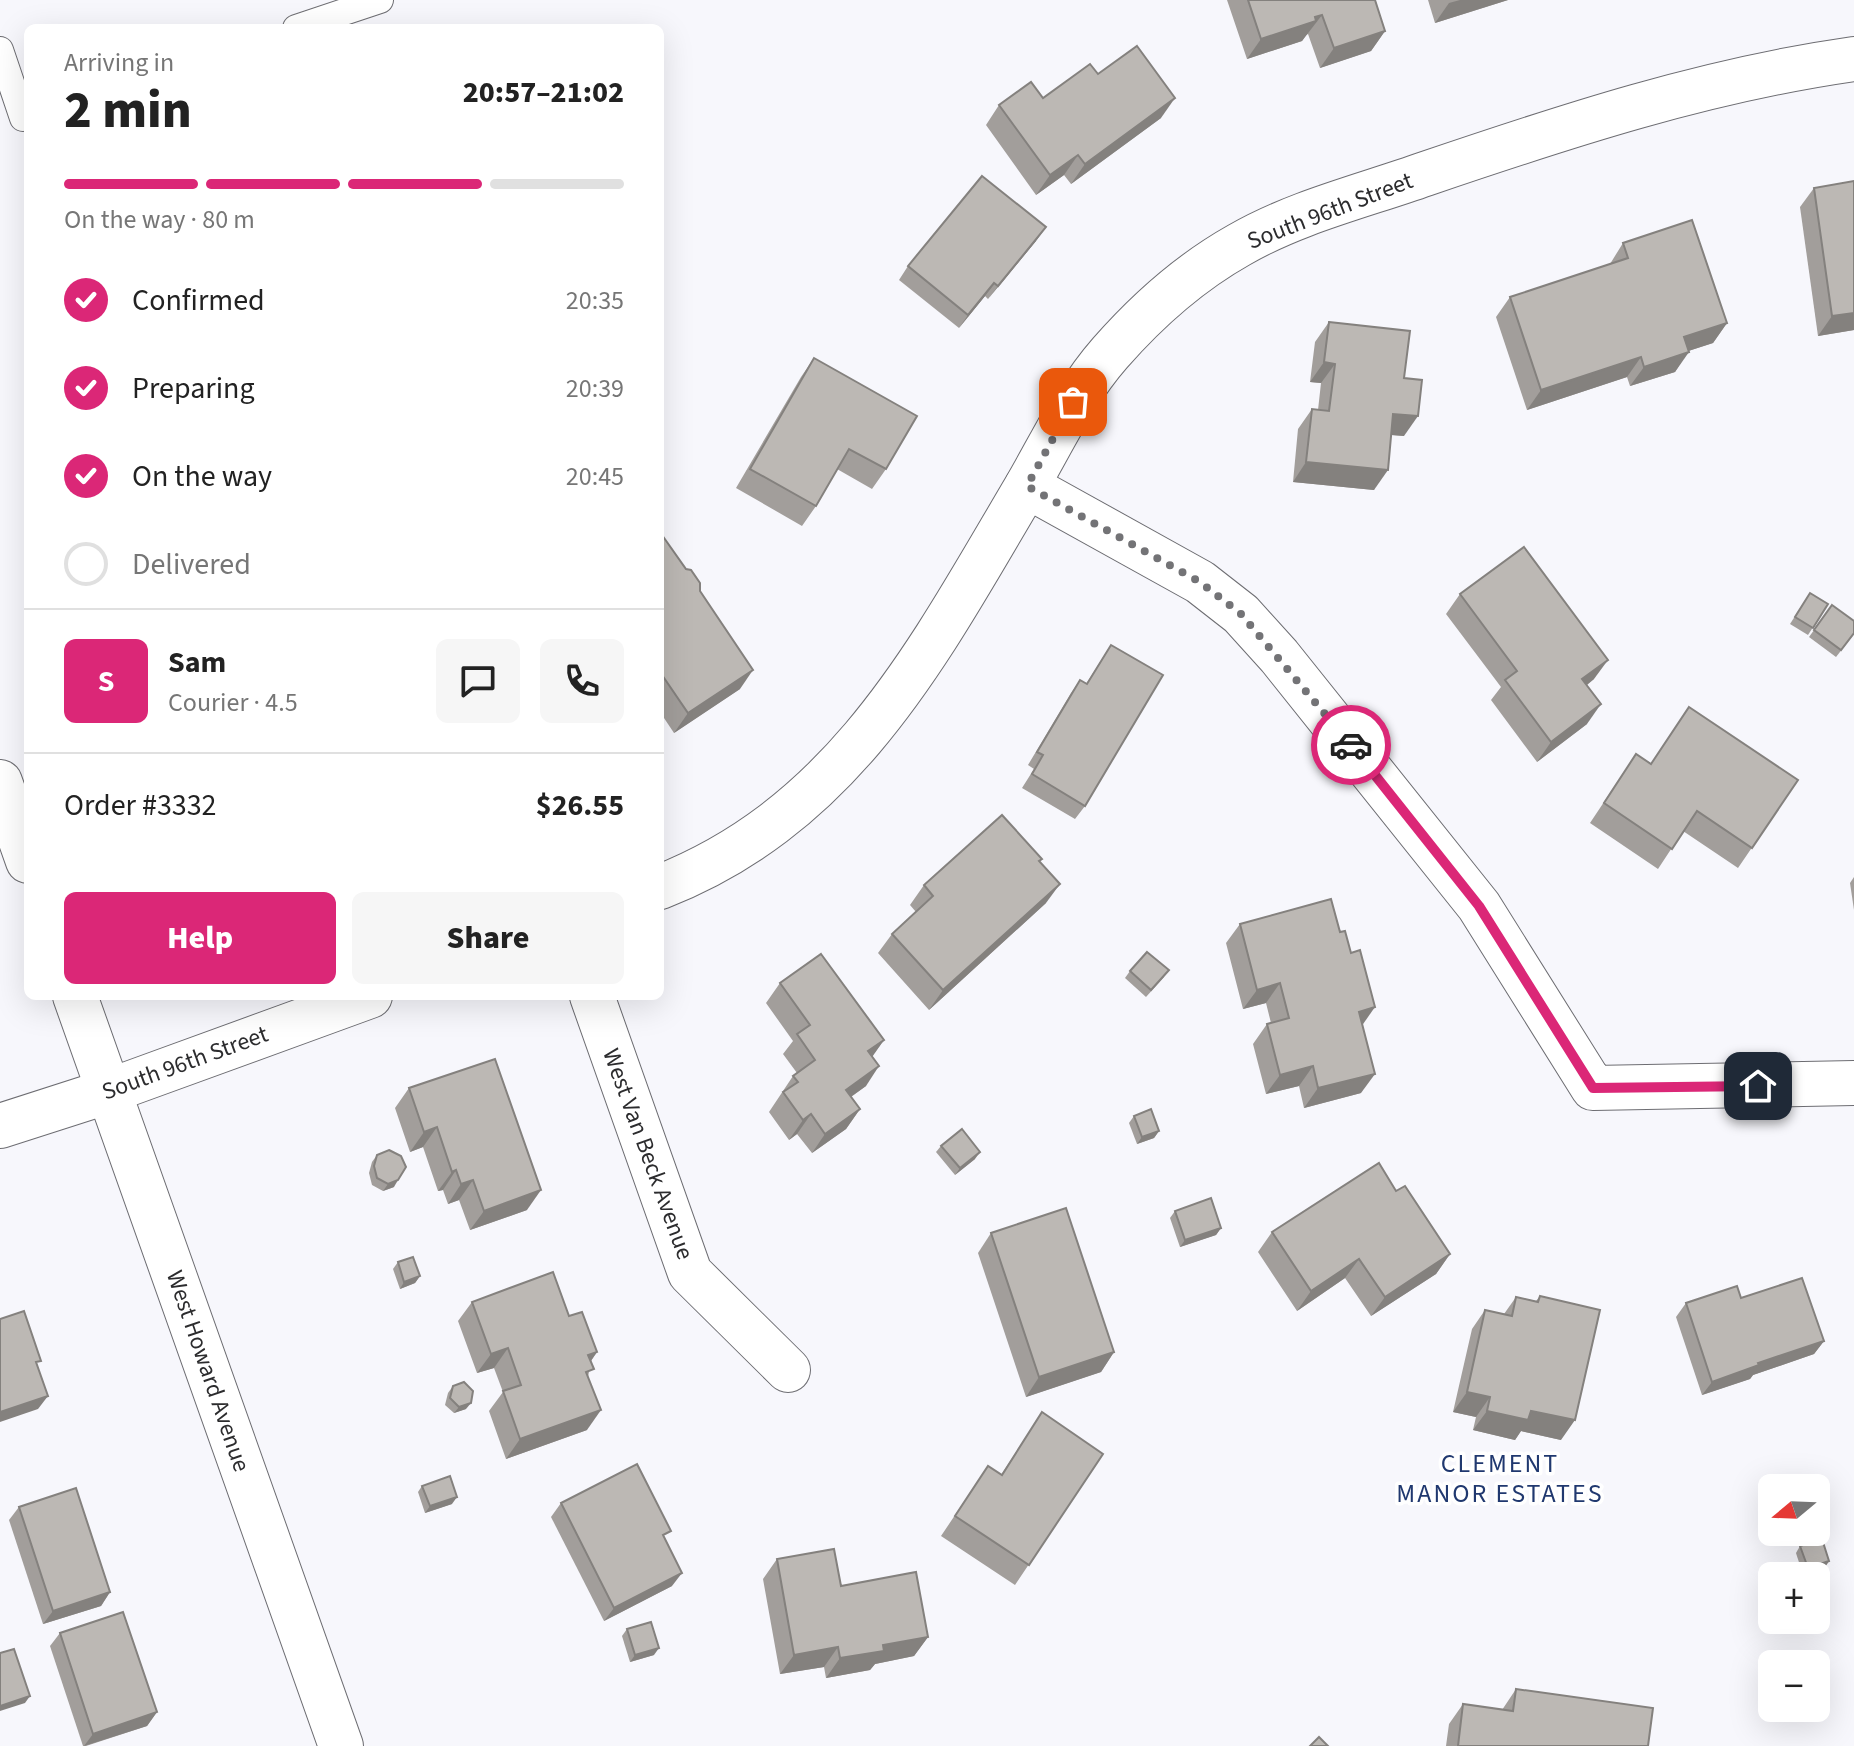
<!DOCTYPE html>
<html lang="en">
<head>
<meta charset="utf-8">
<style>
  :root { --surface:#fff; --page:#f6f6f6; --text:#222; --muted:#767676; --line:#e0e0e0; --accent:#db2777 }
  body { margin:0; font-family:"Source Sans 3",sans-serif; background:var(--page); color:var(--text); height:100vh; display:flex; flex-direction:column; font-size:30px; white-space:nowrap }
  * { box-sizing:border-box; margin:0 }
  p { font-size:26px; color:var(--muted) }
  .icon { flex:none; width:44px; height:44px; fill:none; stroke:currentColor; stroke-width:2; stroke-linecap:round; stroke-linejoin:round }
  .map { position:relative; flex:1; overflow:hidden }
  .drawer { position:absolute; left:24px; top:24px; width:640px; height:976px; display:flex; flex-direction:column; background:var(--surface); border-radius:12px; box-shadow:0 8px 32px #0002 }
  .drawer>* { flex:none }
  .needle { width:52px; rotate:251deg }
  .buttons { position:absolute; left:1758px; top:1474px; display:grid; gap:16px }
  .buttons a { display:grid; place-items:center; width:72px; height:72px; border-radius:12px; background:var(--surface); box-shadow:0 8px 32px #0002; font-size:40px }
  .pin { position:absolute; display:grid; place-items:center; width:68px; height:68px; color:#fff; margin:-34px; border-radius:16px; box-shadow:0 4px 12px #0006 }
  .courier { position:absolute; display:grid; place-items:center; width:80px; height:80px; margin:-40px; border:6px solid #db2777; border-radius:50%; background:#fff; color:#222; box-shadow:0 2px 10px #0007 }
  .overview em { font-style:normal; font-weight:800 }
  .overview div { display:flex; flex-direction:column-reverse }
  .overview { display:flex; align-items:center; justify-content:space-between; height:136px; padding:0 40px }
  h1 { font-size:52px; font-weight:800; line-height:60px }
  .bar { display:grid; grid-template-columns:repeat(4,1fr); gap:12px 8px; align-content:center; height:96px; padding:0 40px }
  .bar i { height:10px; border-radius:6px; background:var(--line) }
  .bar .current { background:var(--accent) }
  .bar p { grid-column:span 4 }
  .line { display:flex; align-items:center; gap:20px; padding:0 40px; border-top:2px solid var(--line) }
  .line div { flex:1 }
  .round { display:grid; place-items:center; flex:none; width:84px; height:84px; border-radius:12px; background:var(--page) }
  ol { padding:0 40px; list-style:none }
  li { display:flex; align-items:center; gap:24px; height:88px }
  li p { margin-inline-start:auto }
  li .icon { padding:8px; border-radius:50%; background:var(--accent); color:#fff; stroke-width:4 }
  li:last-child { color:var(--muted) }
  li i { width:44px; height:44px; border:4px solid var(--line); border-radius:50% }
  .cta { display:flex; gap:16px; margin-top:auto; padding:16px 40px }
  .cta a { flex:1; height:92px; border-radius:12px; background:var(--accent); color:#fff; font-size:32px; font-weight:800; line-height:92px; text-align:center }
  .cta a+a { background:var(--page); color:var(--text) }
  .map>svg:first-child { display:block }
</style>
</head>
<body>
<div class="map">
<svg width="1854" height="1746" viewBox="0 0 1854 1746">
  <rect width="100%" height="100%" fill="#f7f7fc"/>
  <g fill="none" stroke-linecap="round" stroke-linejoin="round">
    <g stroke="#6d6d72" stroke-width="28">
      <g id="service">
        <polyline points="296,28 380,0"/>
        <polyline points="0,50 23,118"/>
      </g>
    </g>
    <g stroke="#6d6d72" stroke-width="46">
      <g id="minor">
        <polyline points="1027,486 1200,582 1241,614 1279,656 1479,906 1593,1088 1854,1083"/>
        <path d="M660 887C846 814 929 651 1025 489 1052 443 1074 394 1110 353 1146 312 1191 272 1239 245 1296 212 1363 196 1425 174 1566 126 1706 80 1854 59"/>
        <polyline points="592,996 690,1273 788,1370"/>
        <polyline points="0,1126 109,1091 370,996"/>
      </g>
    </g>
    <g stroke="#6d6d72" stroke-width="46">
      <g id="tertiary">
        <polyline points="0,782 28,861"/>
        <polyline points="75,996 341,1746"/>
      </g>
    </g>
    <use href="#service" stroke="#fff" stroke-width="26"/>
    <use href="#minor" stroke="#fff" stroke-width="44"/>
    <use href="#tertiary" stroke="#fff" stroke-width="44"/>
  </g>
  <g fill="#a29e9b">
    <polygon points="1227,0 1375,0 1385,31 1371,51 1320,68 1308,34 1306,35 1302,41 1247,59"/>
    <polygon points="1428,0 1508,0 1435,23"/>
    <polygon points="1098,74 1161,118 1071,184 1064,175 1036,195 986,125 999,105 1043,98"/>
    <polygon points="1854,181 1854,330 1818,336 1800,207 1814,188"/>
    <polygon points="1036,241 988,299 985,296 959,328 899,280 908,266"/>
    <polygon points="1623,243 1727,323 1713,343 1688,351 1675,372 1630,386 1627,377 1527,410 1496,317 1510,297 1610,264"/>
    <polygon points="1329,322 1404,378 1404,436 1391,435 1374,490 1293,482 1298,429 1312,409 1318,410 1321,383 1310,382 1315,342"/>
    <polygon points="814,358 886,469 872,489 837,469 816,506 802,526 736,488 801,377"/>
    <polygon points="660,537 740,689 674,733 660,712"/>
    <polygon points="1810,593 1828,604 1808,635 1790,624"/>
    <polygon points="1460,594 1594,679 1587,685 1587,724 1537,762 1491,700 1501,687 1446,614"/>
    <polygon points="1832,605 1854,634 1836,657 1809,637"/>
    <polygon points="1111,645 1085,806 1075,819 1022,788 1034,769 1028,765 1071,693 1080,680 1086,684"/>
    <polygon points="1636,754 1650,763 1798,780 1738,868 1683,831 1658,869 1590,823"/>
    <polygon points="1042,859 1040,862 1046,903 929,1010 878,953 892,934 916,912 910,905 924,885"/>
    <polygon points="1854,877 1854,910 1850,883"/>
    <polygon points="1240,924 1362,1025 1361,1093 1304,1108 1299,1086 1266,1094 1253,1044 1267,1024 1271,1023 1266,1003 1243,1009 1226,943"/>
    <polygon points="1130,971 1164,977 1146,997 1125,978"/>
    <polygon points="780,983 884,1040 872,1056 866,1086 851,1097 860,1109 846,1129 812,1153 797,1134 789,1140 769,1112 793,1076 797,1073 783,1054 793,1041 766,1003"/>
    <polygon points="409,1088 527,1210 470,1230 459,1200 448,1204 443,1190 438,1191 423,1147 410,1152 395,1108"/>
    <polygon points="1134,1116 1159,1131 1154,1138 1137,1144 1129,1123"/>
    <polygon points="941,1146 975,1159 955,1175 936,1152"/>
    <polygon points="377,1155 394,1187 383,1191 372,1185 369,1173 372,1162"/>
    <polygon points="1396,1191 1450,1254 1436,1274 1371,1316 1345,1278 1297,1311 1258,1252 1272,1232"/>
    <polygon points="1175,1211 1221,1228 1216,1235 1180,1247 1170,1218"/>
    <polygon points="991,1233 1114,1352 1101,1372 1026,1397 978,1253"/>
    <polygon points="398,1262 420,1276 415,1283 400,1289 393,1269"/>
    <polygon points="1540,1296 1561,1440 1521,1431 1515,1440 1473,1430 1476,1417 1453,1412 1472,1329 1485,1310 1504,1314 1516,1297 1536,1301"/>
    <polygon points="1741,1298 1824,1341 1814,1354 1753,1375 1750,1379 1702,1395 1676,1317 1686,1303"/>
    <polygon points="472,1302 569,1316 597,1352 591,1361 588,1377 587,1430 506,1459 489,1411 503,1392 494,1368 477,1373 458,1321"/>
    <polygon points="453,1386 466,1409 454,1413 445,1405 448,1393"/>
    <polygon points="1042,1412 1103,1454 1015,1585 941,1536 988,1466 1001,1475"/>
    <polygon points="422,1486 452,1504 425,1513 418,1492"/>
    <polygon points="561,1503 665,1540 672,1586 604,1621 551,1517"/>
    <polygon points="19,1507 110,1592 101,1606 43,1624 9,1520"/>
    <polygon points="1800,1546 1829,1561 1825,1567 1803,1575 1796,1553"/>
    <polygon points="777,1559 841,1586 928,1637 914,1656 875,1664 870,1670 826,1678 824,1667 780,1674 763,1579"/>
    <polygon points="627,1629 654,1655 630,1662 622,1636"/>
    <polygon points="60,1633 157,1712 147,1726 86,1746 83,1746 50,1646"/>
    <polygon points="1516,1689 1648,1746 1446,1746 1449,1724 1463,1704 1502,1710"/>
  </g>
  <g fill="#84817e">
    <polygon points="1460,0 1508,0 1435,23 1449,3"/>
    <polygon points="1322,15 1302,41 1247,59 1261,39"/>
    <polygon points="1385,31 1371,51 1320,68 1334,48"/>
    <polygon points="1175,98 1161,118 1071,184 1085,164"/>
    <polygon points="1078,155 1064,175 1036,195 1050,175"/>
    <polygon points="1046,227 1036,241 988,299 998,286"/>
    <polygon points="994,283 985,296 959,328 968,315"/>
    <polygon points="1854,313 1854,330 1818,336 1832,316"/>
    <polygon points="1727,323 1713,343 1670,357 1684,337"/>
    <polygon points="1689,352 1675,372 1630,386 1644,367"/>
    <polygon points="1641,357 1627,377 1527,410 1541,390"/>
    <polygon points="1324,362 1335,364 1321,383 1310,382"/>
    <polygon points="1393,414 1418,416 1404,436 1380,434"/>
    <polygon points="1306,462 1388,470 1374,490 1293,482"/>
    <polygon points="1608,660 1594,679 1569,699 1582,679"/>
    <polygon points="753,670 740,689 674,733 688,713"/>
    <polygon points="1601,704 1587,724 1537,762 1551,742"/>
    <polygon points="1060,884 1046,903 929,1010 943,990"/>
    <polygon points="1280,983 1266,1003 1243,1009 1257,990"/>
    <polygon points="1375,1007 1361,1027 1359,1012"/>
    <polygon points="884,1040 870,1060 868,1051"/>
    <polygon points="879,1066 866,1086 832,1110 846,1090"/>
    <polygon points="1313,1066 1299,1086 1266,1094 1280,1075"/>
    <polygon points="1375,1074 1361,1093 1304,1108 1318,1088"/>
    <polygon points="860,1109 846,1129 812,1153 825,1134"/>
    <polygon points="811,1114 797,1134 789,1140 803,1120"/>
    <polygon points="437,1127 423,1147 410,1152 424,1132"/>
    <polygon points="1159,1131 1154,1138 1137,1144 1142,1137"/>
    <polygon points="980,1152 975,1159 955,1175 960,1168"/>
    <polygon points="456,1170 443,1190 438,1191 452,1172"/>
    <polygon points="398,1180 394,1187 383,1191 388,1184"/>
    <polygon points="473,1180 459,1200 448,1204 461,1184"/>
    <polygon points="541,1190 527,1210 470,1230 484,1211"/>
    <polygon points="1221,1228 1216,1235 1180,1247 1185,1240"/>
    <polygon points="1450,1254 1436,1274 1371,1316 1385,1297"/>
    <polygon points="1359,1259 1345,1278 1297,1311 1311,1291"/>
    <polygon points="420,1276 415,1283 400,1289 404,1282"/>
    <polygon points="1824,1341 1814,1354 1753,1375 1750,1379 1702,1395 1712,1382 1758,1363"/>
    <polygon points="508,1348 494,1368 477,1373 491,1354"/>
    <polygon points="597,1352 583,1372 588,1355"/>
    <polygon points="1114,1352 1101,1372 1026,1397 1039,1377"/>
    <polygon points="1467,1392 1490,1397 1476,1417 1453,1412"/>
    <polygon points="48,1396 38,1409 0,1422 0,1412"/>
    <polygon points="471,1403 466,1409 454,1413 459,1407"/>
    <polygon points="601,1410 587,1430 506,1459 520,1439"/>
    <polygon points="1487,1411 1531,1411 1575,1420 1561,1440 1521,1431 1515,1440 1473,1430"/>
    <polygon points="457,1497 452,1504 425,1513 430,1506"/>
    <polygon points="1829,1561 1825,1567 1803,1575 1808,1568"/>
    <polygon points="682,1573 672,1586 604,1621 614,1608"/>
    <polygon points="110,1592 101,1606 43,1624 53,1611"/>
    <polygon points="928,1637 914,1656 875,1664 870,1670 826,1678 840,1658 883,1645"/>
    <polygon points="838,1647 824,1667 780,1674 794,1655"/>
    <polygon points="659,1648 654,1655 630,1662 635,1655"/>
    <polygon points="30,1696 25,1703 0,1711 0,1706"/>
    <polygon points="157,1712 147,1726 84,1746 93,1734"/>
  </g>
  <g fill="#bcb8b4" stroke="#84817e" stroke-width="2">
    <polygon points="1248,0 1375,0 1385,31 1334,48 1322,15 1315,17 1316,21 1261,39"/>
    <polygon points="1137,46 1175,98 1085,164 1078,155 1050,175 999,105 1031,82 1043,98 1090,64 1098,74"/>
    <polygon points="982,176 1046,227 998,286 994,283 968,315 908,266"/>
    <polygon points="1854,181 1854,313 1832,316 1814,188"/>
    <polygon points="1692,220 1727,323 1684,337 1689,352 1644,367 1641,357 1541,390 1510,297 1628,258 1623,243"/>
    <polygon points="1329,322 1410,331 1404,378 1422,380 1418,416 1393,414 1388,470 1306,462 1312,409 1329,411 1335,364 1324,362"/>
    <polygon points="814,358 917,416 886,469 849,449 816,506 750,469"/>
    <polygon points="662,535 686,569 691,570 700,583 700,591 753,670 688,713 660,672 660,537"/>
    <polygon points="1524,547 1608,660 1582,679 1601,704 1551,742 1505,680 1517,671 1460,594"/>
    <polygon points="1810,593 1828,604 1813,628 1795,617"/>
    <polygon points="1832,605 1854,621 1854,633 1841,650 1814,630"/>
    <polygon points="1111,645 1163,675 1085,806 1032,774 1043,755 1037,752 1080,680 1087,684"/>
    <polygon points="1689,707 1798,780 1752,848 1697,811 1672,849 1604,803 1636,754 1651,764"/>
    <polygon points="1002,815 1042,859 1039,861 1060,884 943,990 892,934 933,896 924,885"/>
    <polygon points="1331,899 1340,932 1345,931 1351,953 1360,950 1375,1007 1359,1012 1375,1074 1318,1088 1313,1066 1280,1075 1267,1024 1289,1018 1280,983 1257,990 1240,924"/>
    <polygon points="1147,952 1169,970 1151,990 1130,971"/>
    <polygon points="821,954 884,1040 868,1051 879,1066 846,1090 860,1109 825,1134 811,1114 803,1120 783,1092 798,1082 793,1076 815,1060 797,1034 810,1025 780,983"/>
    <polygon points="495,1059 541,1190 484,1211 473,1180 461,1184 456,1170 452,1172 437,1127 424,1132 409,1088"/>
    <polygon points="1151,1109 1159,1131 1142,1137 1134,1116"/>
    <polygon points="962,1129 980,1152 960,1168 941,1146"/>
    <polygon points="389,1150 401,1156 406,1167 398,1180 388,1184 377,1178 374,1166 377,1155"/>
    <polygon points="1379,1163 1396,1191 1405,1186 1450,1254 1385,1297 1359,1259 1311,1291 1272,1232"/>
    <polygon points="1211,1198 1221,1228 1185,1240 1175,1211"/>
    <polygon points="1066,1208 1114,1352 1039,1377 991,1233"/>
    <polygon points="413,1257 420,1276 404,1282 398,1262"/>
    <polygon points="553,1272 569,1316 582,1312 597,1352 588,1355 594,1369 586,1372 601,1410 520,1439 503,1391 521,1385 508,1348 491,1354 472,1302"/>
    <polygon points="1802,1278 1824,1341 1758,1363 1759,1365 1712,1382 1686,1303 1737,1286 1741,1298"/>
    <polygon points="1540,1296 1600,1310 1575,1420 1531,1411 1528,1420 1487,1411 1490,1397 1467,1392 1485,1310 1512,1316 1516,1297 1538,1302"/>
    <polygon points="24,1311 41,1361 36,1362 48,1396 0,1412 0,1319"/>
    <polygon points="464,1382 473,1391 471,1403 459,1407 450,1398 453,1386"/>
    <polygon points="1042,1412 1103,1454 1029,1565 955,1516 988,1466 1002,1475"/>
    <polygon points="637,1464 671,1531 663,1535 682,1573 614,1608 561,1503"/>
    <polygon points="450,1476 457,1497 430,1506 422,1486"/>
    <polygon points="76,1488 110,1592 53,1611 19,1507"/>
    <polygon points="1822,1539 1829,1561 1808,1568 1800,1546"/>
    <polygon points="834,1549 841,1586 916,1572 928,1637 883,1645 884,1651 840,1658 838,1647 794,1655 777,1559"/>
    <polygon points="123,1612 157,1712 93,1734 60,1633"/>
    <polygon points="651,1622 659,1648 635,1655 627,1629"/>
    <polygon points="14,1649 30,1696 0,1706 0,1653"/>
    <polygon points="1516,1689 1653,1708 1648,1746 1458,1746 1463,1704 1513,1711"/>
    <polygon points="1319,1737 1328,1746 1310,1746"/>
  </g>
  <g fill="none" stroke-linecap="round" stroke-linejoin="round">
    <polyline stroke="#737376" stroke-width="8" stroke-dasharray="0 14.4" points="1073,402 1027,486 1200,582 1241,614 1351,745"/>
    <polyline stroke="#db2777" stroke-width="10" points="1351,745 1479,906 1593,1088 1758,1086"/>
  </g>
  <g text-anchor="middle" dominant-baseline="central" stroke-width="7" stroke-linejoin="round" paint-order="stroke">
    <g font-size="24" fill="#2c2c2e" stroke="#fff">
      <text transform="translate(1330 211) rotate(-21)">South 96th Street</text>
      <text transform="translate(185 1063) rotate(-20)">South 96th Street</text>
      <text transform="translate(648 1154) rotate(70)">West Van Beck Avenue</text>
      <text transform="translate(208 1371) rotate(71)">West Howard Avenue</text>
    </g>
    <g font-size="26" letter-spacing="2" fill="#20386f" stroke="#fff">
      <text x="1500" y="1463">CLEMENT<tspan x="1500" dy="30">MANOR ESTATES</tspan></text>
    </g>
  </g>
</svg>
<div class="buttons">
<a><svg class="needle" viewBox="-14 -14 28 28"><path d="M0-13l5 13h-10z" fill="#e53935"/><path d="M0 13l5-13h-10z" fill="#767676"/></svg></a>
<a>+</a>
<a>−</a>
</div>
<div class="pin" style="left:1073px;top:402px;background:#ea580c"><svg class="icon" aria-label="bag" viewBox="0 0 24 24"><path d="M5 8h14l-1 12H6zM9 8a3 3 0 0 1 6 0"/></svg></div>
<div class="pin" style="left:1758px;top:1086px;background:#1f2937"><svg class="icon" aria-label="home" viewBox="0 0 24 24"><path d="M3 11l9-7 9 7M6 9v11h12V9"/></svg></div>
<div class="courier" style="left:1351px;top:745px"><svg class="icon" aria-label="car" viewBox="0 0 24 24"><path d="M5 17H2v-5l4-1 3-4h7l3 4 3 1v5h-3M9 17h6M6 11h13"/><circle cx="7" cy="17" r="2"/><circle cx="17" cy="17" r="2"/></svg></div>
<section class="drawer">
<div class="overview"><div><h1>2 min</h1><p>Arriving in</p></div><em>20:57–21:02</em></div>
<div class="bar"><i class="current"></i><i class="current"></i><i class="current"></i><i></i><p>On the way · 80 m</p></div>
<ol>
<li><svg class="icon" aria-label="check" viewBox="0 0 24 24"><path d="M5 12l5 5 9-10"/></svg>Confirmed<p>20:35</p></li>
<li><svg class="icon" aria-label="check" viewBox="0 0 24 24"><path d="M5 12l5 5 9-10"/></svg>Preparing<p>20:39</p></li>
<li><svg class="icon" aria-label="check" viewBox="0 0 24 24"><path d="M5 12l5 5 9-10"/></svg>On the way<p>20:45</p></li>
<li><i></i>Delivered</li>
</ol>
<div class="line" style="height:144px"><b class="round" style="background:var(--accent);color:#fff">S</b><div><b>Sam</b><p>Courier · 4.5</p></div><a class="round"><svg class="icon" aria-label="chat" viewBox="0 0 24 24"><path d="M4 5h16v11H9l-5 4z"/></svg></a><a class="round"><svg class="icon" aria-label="phone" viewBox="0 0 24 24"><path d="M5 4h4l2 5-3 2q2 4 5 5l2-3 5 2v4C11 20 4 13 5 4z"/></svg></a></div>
<div class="line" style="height:104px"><div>Order #3332</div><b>$26.55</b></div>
<div class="cta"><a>Help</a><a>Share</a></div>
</section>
</div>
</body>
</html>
